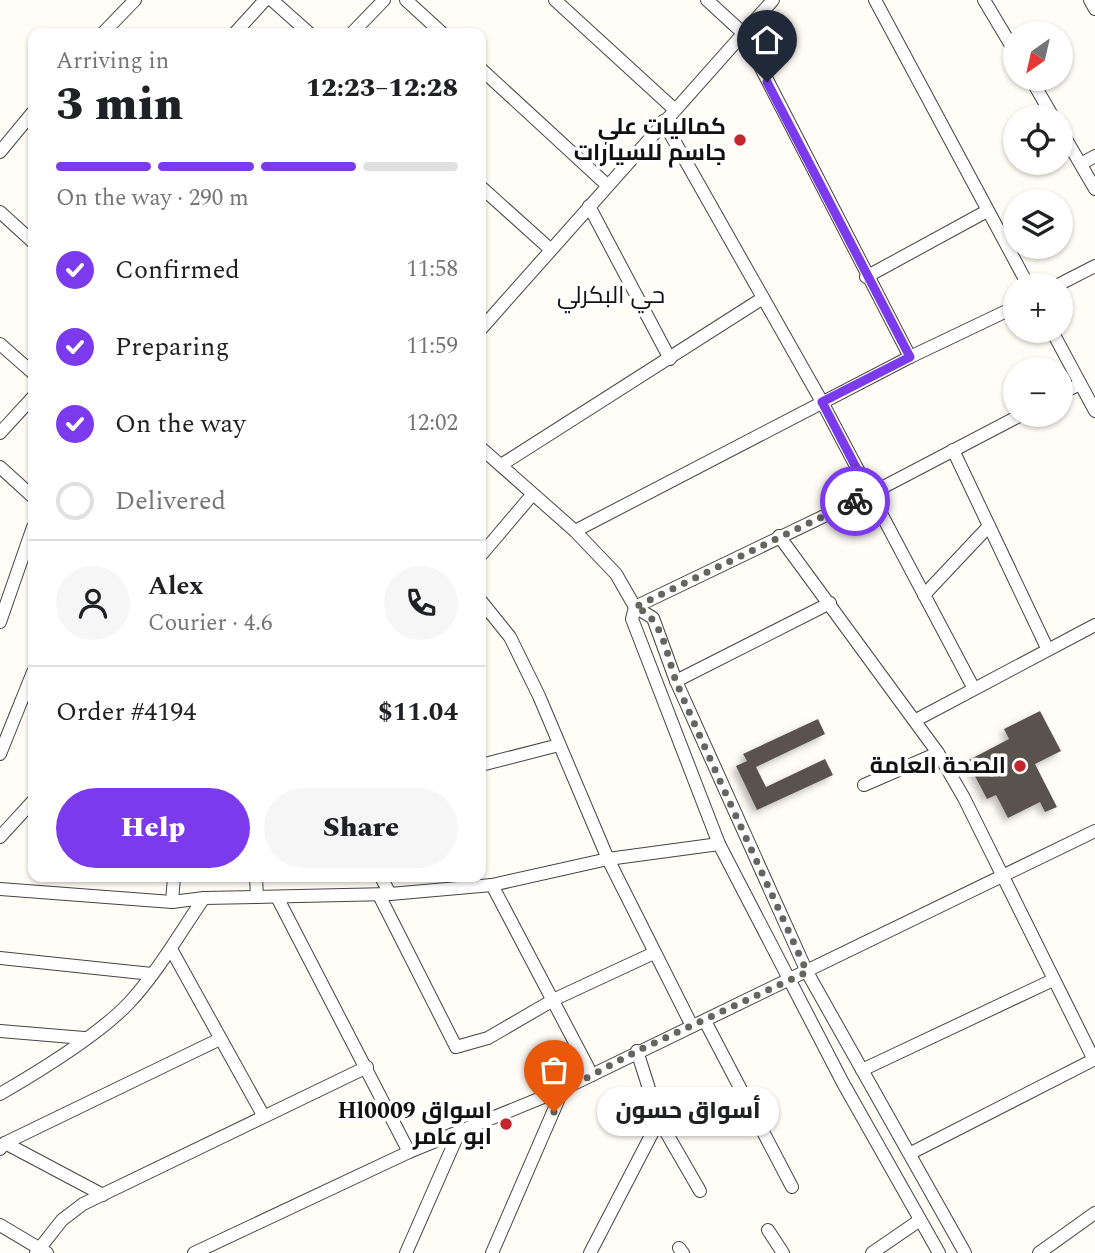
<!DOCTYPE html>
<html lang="en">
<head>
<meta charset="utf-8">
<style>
  :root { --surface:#fff; --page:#f6f6f6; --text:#202124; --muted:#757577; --line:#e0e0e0; --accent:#7c3aed }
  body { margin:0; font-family:Spectral,Cairo,serif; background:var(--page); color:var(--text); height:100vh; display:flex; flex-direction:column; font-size:26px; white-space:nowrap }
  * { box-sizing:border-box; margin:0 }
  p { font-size:23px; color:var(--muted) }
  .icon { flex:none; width:38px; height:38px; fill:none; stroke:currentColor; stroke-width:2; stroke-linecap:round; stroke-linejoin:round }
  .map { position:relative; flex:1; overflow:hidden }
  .panel { position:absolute; left:28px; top:28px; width:458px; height:854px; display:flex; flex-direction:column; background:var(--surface); border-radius:14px; box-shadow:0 2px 5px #0004 }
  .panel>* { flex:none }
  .needle { width:46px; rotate:214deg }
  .controls { position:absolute; left:1003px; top:21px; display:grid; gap:14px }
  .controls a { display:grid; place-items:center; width:70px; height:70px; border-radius:50%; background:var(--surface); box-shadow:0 2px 5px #0004; font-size:35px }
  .pin { position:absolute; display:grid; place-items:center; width:60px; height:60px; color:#fff; margin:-72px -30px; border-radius:50% 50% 50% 0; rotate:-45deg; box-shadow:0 0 7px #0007 }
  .pin .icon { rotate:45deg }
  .courier { position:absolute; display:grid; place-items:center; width:70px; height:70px; margin:-35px; border:5px solid #7c3aed; border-radius:50%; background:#fff; color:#222; box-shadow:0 2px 9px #0007 }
  .bubble { position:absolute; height:49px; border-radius:24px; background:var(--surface); box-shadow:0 2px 5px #0004; font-size:23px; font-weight:800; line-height:49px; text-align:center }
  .headline em { font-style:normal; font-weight:800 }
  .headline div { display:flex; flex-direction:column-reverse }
  .headline { display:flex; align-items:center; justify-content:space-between; height:119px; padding:0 28px }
  h1 { font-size:46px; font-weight:800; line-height:52px }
  .bar { display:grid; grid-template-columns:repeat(4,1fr); gap:10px 7px; align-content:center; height:84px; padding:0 28px }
  .bar i { height:9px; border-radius:5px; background:var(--line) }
  .bar .current { background:var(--accent) }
  .bar p { grid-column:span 4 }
  .line { display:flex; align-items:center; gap:18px; padding:0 28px; border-top:2px solid var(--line) }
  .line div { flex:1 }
  .round { display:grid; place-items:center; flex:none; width:74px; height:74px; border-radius:37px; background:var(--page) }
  ol { padding:0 28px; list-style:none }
  li { display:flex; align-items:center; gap:21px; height:77px }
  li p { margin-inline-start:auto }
  li .icon { padding:7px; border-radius:50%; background:var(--accent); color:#fff; stroke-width:4 }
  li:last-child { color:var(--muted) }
  li i { width:38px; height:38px; border:4px solid var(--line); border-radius:50% }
  .cta { display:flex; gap:14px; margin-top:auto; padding:14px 28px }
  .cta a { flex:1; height:80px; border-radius:42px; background:var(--accent); color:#fff; font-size:28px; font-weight:800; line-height:80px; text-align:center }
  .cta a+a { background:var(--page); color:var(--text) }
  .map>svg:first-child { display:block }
</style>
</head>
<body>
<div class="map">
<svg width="1095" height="1253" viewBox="0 0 1095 1253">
  <defs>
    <filter id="shadow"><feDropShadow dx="-4" dy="4" stdDeviation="3.5" flood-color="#0004"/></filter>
  </defs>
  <rect width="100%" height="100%" fill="#fffdf5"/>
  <g fill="#5a524d" filter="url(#shadow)">
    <polygon points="1040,711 1061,751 1035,764 1057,807 1045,812 1040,802 1008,818 996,795 987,799 967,761 1009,739 1004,729"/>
    <polygon points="818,719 825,734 756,767 766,787 825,759 833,775 757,810 736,766 747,761 743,754"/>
  </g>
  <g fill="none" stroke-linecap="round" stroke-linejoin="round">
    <g stroke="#444" stroke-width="14">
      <g id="minor">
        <polyline points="272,0 309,33"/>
        <polyline points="406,0 442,33"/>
        <polyline points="555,0 674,109"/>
        <polyline points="707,0 743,33 910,357"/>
        <polyline points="875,0 1028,285"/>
        <polyline points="984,0 1015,52"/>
        <polyline points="1090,0 1095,9"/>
        <polyline points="103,33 135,0"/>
        <polyline points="235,33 265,0"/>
        <polyline points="352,33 384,0"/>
        <polyline points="481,69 607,185"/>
        <polyline points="1031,79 1053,117"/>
        <polyline points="663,121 822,402 973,687"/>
        <polyline points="1060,129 1095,189"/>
        <polyline points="0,152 33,112"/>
        <polyline points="1081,164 1095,156"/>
        <polyline points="481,187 550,249"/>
        <polyline points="589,206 670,359"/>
        <polyline points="0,212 33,242"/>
        <polyline points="866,277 987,211"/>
        <polyline points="1058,285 1095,266"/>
        <polyline points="481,329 773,0"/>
        <polyline points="1052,331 1095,411"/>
        <polyline points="0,344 33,373"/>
        <polyline points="1060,394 1080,384"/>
        <polyline points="0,433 33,397"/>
        <polyline points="481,448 575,531 616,574 635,607 653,618 676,681 807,972 965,1253"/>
        <polyline points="953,450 1047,648"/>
        <polyline points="501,465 763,298"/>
        <polyline points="0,467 33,497"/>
        <polyline points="575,531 910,357 1015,307"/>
        <polyline points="779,536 938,753 964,798 1094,1060"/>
        <polyline points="481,555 532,495"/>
        <polyline points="924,595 989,526"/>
        <polyline points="481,601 510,637 539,696 608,859 692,1026"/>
        <polyline points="0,622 33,527"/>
        <polyline points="676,681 830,603"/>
        <polyline points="916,720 1095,625"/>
        <polyline points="0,754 33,672"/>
        <polyline points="481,765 559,745"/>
        <polyline points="864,785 938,753"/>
        <polyline points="0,837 33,801"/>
        <polyline points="256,877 257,897"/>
        <polyline points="381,877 390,894"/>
        <polyline points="492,885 592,1075"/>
        <polyline points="0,889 172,902 204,898 390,894 492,885 608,859 719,844"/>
        <polyline points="379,895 456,1047 488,1038 555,999 654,953"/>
        <polyline points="277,897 409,1152"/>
        <polyline points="172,902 174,877"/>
        <polyline points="171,949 263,1115"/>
        <polyline points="0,958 152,974"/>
        <polyline points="705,1021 792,1187"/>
        <polyline points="0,1031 84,1038"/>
        <polyline points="637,1051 659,1120 700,1191"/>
        <polyline points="862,1070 1053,980"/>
        <path d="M0 1094C38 1072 98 1035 128 1004 158 972 179 934 204 898"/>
        <polyline points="5,1143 103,1195"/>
        <polyline points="0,1149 5,1143 220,1039"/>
        <polyline points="911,1153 1095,1059"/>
        <polyline points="0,1225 47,1253"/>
        <polyline points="768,1230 783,1253"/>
        <polyline points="679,1248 683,1253"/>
        <polyline points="36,1253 62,1220 83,1204 367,1067"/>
        <polyline points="194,1253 409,1152 563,1089 1095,831"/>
        <polyline points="406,1253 460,1130"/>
        <polyline points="492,1253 563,1089"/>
        <polyline points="590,1253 659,1120"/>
        <polyline points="872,1253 920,1220"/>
        <polyline points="939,1253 843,1083 719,844 632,619 635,607 870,494 1021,415"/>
        <polyline points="1039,1253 1095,1213"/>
      </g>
    </g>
    <use href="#minor" stroke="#fff" stroke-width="12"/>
  </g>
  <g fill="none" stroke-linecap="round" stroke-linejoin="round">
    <path stroke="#646461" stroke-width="7" stroke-dasharray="0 12.6" d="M554 1112 564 1090 637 1051 807 972C764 876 719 781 677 684 667 659 664 617 635 607L855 501"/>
    <polyline stroke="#7c3aed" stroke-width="9" points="767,82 910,357 822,402 870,494 855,501"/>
  </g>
  <g fill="#c4262e" stroke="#fff" stroke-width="2.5">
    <circle cx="740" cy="140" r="7"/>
    <circle cx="1020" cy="766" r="7"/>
    <circle cx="506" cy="1124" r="7"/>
  </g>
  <g text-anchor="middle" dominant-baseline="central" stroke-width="7" stroke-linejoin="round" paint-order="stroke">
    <g font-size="23" font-weight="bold" fill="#111" stroke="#fff" text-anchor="end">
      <text x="726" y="127">كماليات علي<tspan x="726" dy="26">جاسم للسيارات</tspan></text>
      <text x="1006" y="766">الصحة العامة</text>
      <text x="492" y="1111">Hl0009 اسواق<tspan x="492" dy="26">ابو عامر</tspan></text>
    </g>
    <g font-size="24" fill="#111" stroke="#fff">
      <text x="611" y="296">حي البكرلي</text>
    </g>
  </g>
</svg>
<div class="controls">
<a><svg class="needle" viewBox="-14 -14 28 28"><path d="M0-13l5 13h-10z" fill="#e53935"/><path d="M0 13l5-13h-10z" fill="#757577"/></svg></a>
<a><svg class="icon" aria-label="locate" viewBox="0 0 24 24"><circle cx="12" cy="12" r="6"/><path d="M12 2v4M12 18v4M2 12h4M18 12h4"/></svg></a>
<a><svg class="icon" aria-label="layers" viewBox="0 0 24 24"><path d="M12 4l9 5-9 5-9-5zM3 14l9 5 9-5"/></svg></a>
<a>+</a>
<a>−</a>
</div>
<div class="pin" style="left:554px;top:1112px;background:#ea580c"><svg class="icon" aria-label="bag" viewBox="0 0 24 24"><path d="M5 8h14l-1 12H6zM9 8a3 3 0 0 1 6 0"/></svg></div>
<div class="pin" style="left:767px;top:82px;background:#1f2937"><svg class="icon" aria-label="home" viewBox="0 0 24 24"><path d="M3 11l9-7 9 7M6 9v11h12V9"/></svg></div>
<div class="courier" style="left:855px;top:501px"><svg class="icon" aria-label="bike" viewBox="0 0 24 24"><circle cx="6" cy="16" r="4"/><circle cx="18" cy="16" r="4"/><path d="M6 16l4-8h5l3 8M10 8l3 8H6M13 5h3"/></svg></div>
<div class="bubble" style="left:597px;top:1087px;width:182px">أسواق حسون</div>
<section class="panel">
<div class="headline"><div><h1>3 min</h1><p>Arriving in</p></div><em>12:23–12:28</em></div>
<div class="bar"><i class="current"></i><i class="current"></i><i class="current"></i><i></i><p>On the way · 290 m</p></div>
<ol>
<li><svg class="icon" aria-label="check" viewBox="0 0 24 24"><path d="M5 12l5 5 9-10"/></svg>Confirmed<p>11:58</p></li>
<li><svg class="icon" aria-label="check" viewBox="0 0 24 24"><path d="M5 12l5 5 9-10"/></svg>Preparing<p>11:59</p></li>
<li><svg class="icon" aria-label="check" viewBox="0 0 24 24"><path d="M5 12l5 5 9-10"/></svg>On the way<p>12:02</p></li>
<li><i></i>Delivered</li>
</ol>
<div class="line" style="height:126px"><a class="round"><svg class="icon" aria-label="person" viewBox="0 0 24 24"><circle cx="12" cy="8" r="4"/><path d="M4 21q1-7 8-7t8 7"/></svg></a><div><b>Alex</b><p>Courier · 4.6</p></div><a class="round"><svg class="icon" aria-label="phone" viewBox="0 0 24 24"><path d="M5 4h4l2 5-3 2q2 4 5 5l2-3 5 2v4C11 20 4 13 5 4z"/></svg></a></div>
<div class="line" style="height:91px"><div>Order #4194</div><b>$11.04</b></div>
<div class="cta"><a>Help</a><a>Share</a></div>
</section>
</div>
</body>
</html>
